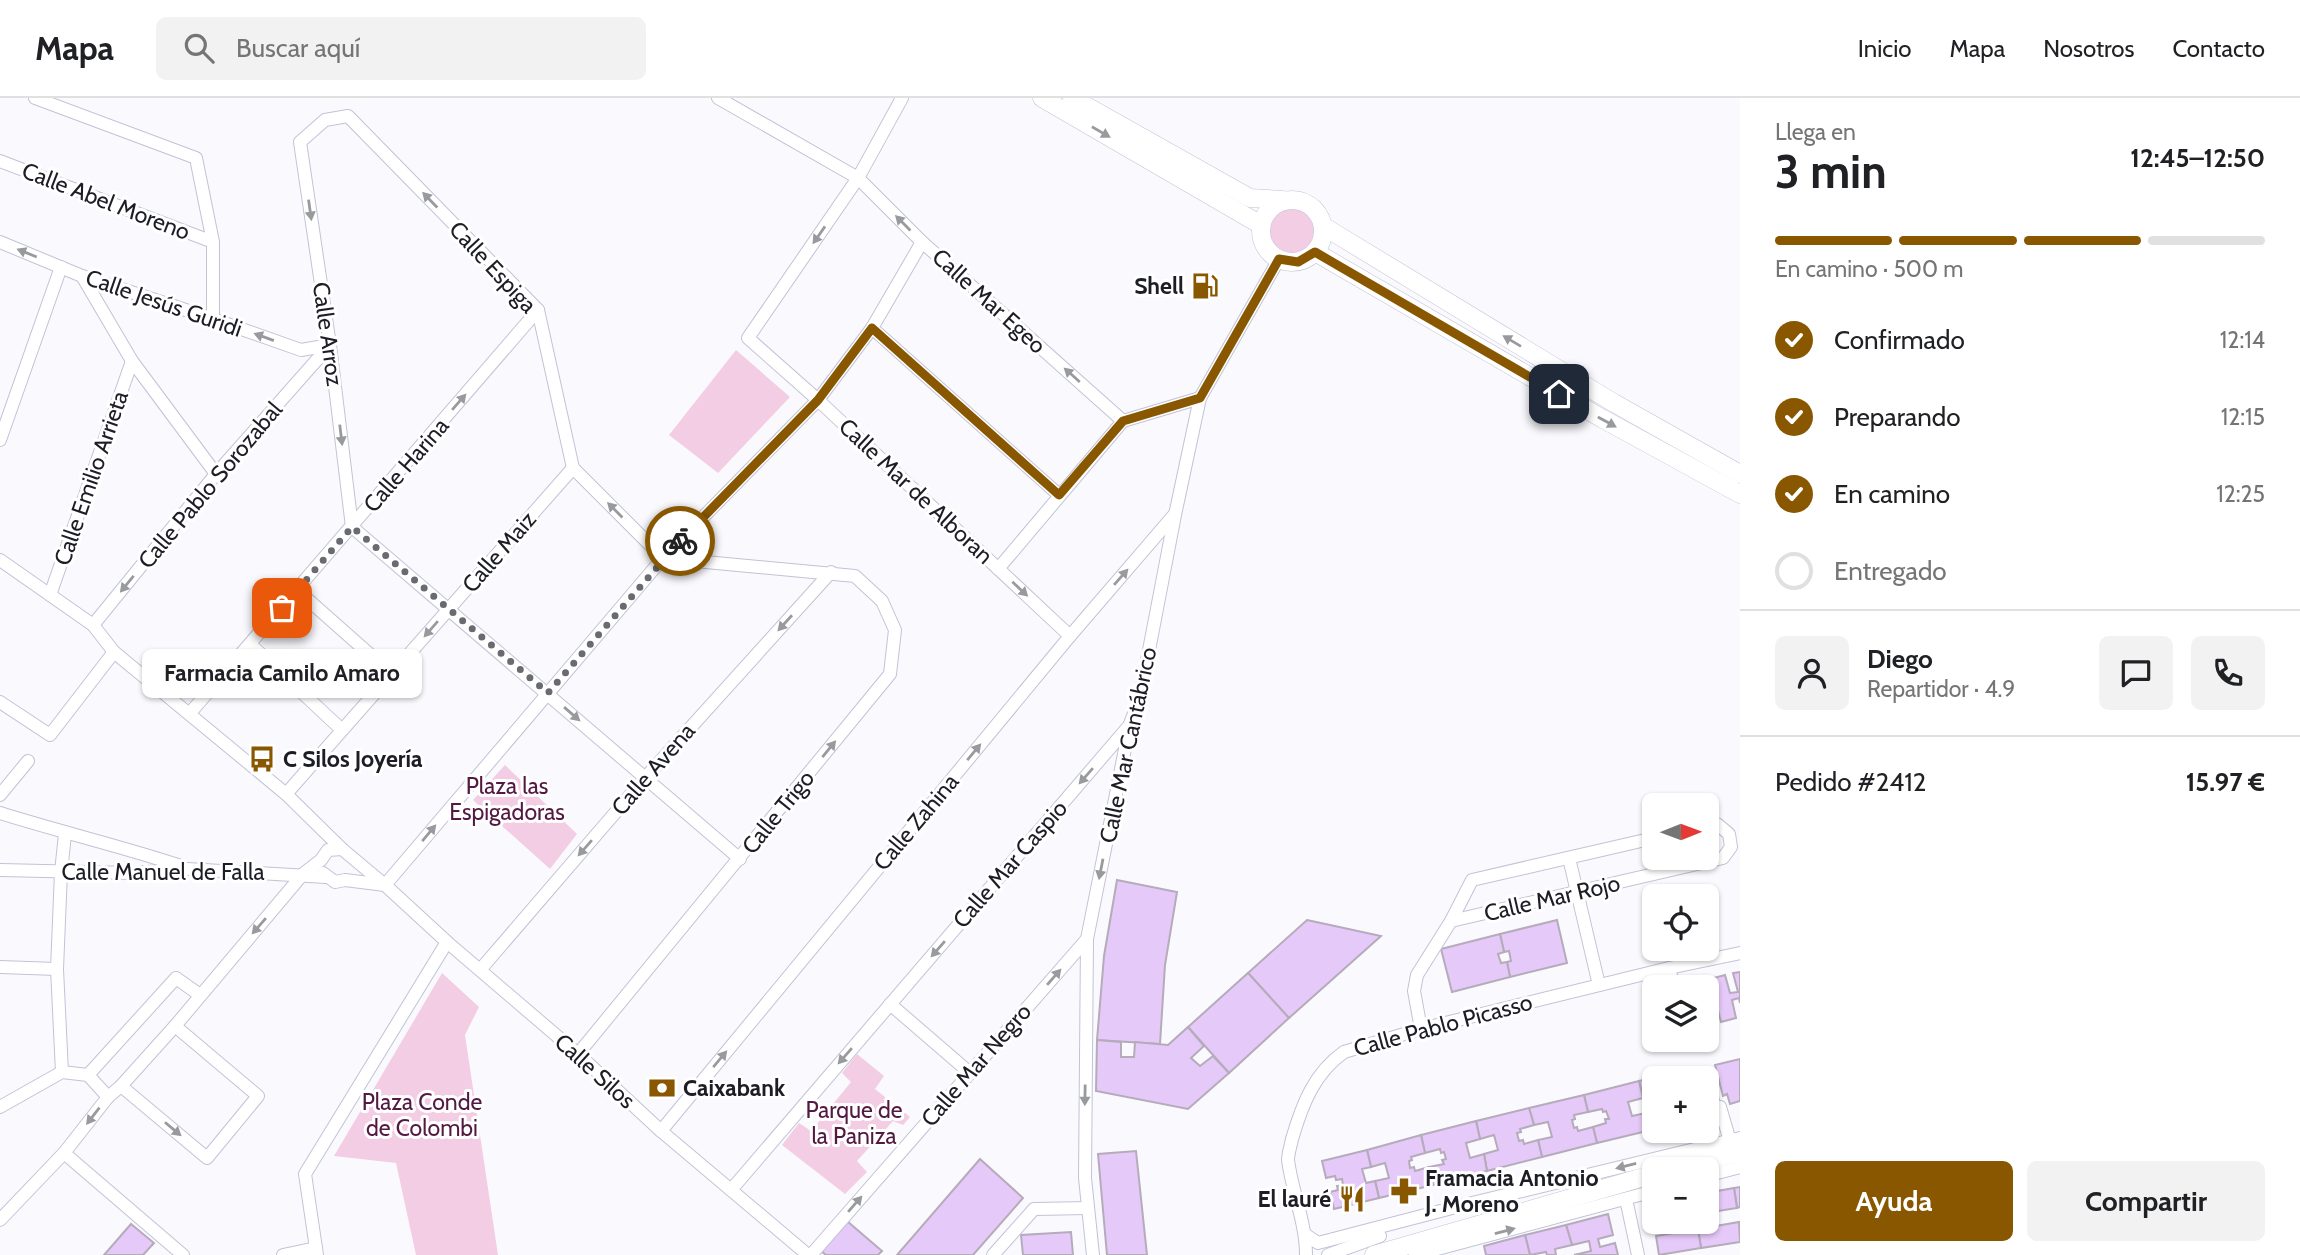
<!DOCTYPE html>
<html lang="es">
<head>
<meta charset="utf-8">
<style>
  :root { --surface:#fff; --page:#f2f2f2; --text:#202124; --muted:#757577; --line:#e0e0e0; --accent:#885700 }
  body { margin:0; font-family:Cabin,sans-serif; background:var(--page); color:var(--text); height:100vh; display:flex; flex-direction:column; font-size:26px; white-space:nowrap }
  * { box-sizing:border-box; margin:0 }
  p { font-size:23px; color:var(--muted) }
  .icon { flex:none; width:38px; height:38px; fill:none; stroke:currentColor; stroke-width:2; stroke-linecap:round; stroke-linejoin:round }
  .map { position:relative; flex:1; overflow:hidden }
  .panel { display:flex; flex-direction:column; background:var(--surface); width:560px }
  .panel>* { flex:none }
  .needle { width:46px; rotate:89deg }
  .buttons { position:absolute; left:1642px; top:695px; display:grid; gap:14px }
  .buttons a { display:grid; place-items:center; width:77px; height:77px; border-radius:10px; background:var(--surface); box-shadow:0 2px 5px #0004; font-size:35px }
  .pin { position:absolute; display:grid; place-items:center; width:60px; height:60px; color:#fff; margin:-30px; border-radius:14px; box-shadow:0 4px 10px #0006 }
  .courier { position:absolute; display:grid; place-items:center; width:70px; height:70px; margin:-35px; border:5px solid #885700; border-radius:50%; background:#fff; color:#222; box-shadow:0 2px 9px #0007 }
  .bubble { position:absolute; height:49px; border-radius:10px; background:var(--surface); box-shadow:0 2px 5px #0004; font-size:23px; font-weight:700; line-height:49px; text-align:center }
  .headline em { font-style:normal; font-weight:700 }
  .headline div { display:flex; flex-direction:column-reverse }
  .headline { display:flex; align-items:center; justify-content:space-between; height:119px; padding:0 35px }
  h1 { font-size:46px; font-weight:700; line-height:52px }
  .bar { display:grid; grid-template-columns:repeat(4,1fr); gap:10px 7px; align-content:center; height:84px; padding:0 35px }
  .bar i { height:9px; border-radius:5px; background:var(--line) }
  .bar .current { background:var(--accent) }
  .bar p { grid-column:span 4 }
  .line { display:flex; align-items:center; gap:18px; padding:0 35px; border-top:2px solid var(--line) }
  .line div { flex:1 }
  .round { display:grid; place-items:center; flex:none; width:74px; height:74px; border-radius:10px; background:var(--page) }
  ol { padding:0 35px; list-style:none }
  li { display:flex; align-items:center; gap:21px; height:77px }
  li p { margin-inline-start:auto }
  li .icon { padding:7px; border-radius:50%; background:var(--accent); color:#fff; stroke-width:4 }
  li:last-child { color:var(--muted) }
  li i { width:38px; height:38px; border:4px solid var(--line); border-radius:50% }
  .primary-button { display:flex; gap:14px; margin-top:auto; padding:14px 35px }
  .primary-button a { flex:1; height:80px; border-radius:10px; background:var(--accent); color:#fff; font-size:28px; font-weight:700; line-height:80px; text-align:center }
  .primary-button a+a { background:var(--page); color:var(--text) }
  header { display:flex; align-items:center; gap:42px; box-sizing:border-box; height:98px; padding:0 35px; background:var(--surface); border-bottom:2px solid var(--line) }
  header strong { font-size:33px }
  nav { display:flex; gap:38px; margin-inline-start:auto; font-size:24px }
  .search { width:490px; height:63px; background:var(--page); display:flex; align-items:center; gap:18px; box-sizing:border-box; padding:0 24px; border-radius:10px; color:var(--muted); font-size:26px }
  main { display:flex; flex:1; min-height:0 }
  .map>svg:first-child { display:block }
</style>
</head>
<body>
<header>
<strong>Mapa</strong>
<div class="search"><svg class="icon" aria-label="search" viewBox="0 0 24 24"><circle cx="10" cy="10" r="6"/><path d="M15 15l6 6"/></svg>Buscar aquí</div>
<nav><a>Inicio</a><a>Mapa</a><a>Nosotros</a><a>Contacto</a></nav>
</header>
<main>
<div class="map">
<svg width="1740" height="1157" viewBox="0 0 1740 1157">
  <rect width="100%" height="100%" fill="#fafafe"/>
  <g fill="#f3cde4">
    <circle cx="1292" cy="133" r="24"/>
    <polygon points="736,252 790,299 718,375 669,337"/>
    <polygon points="505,667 577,736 550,771 473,702"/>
    <polygon points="442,875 479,909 465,937 498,1157 416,1157 396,1065 334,1058"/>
    <polygon points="857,956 884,978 875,991 910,1019 903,1027 893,1023 857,1063 867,1074 845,1096 782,1047 799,1025 811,1033 851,984 842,975"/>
  </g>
  <g fill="#e5c9f8" stroke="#b5abbb" stroke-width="2">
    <polygon points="1117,782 1177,794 1165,867 1160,946 1097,942 1104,858"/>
    <polygon points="1307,822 1381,838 1289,920 1248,875"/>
    <polygon points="1557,822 1567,865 1510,879 1507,864 1511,863 1509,853 1504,854 1500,836"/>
    <polygon points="1500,836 1504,854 1498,856 1501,865 1507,864 1510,879 1452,894 1441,851"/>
    <polygon points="1740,874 1740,905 1739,900 1732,902 1736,920 1721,924 1710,881 1725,877 1730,895 1738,894 1733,875"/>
    <polygon points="1248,875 1289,920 1229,975 1188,929"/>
    <polygon points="1188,929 1204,948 1191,960 1200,968 1213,958 1229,975 1188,1011 1096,993 1097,942 1121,944 1121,959 1134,959 1135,944 1168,947"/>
    <polygon points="1740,961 1740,1003 1730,1006 1727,996 1723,998 1715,967"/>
    <polygon points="1683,972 1685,980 1654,980 1654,1007 1652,998 1643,1000 1639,983"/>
    <polygon points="1639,983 1643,1000 1628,1004 1632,1018 1646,1015 1651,1032 1597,1045 1593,1029 1606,1025 1605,1021 1609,1021 1606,1013 1603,1014 1602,1011 1588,1014 1584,997"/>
    <polygon points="1584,997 1588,1014 1574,1017 1575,1021 1572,1022 1574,1030 1577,1029 1578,1033 1593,1029 1597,1045 1542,1059 1538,1042 1552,1039 1548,1024 1534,1027 1529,1010"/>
    <polygon points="1529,1010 1534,1027 1520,1031 1521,1034 1517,1035 1519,1043 1523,1042 1524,1046 1538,1042 1542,1059 1487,1073 1484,1056 1498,1052 1494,1037 1480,1041 1476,1023"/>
    <polygon points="1654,1013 1654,1031 1651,1032 1646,1015"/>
    <polygon points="1476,1023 1480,1041 1466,1045 1470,1060 1484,1056 1487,1073 1433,1087 1429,1069 1444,1066 1442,1062 1446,1061 1444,1054 1441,1055 1440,1051 1425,1055 1421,1037"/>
    <polygon points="1421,1037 1425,1055 1411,1059 1412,1062 1409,1063 1410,1070 1414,1069 1415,1073 1429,1069 1433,1087 1379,1100 1375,1083 1389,1080 1385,1065 1371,1069 1367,1052"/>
    <polygon points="1367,1052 1371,1069 1362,1071 1366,1085 1375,1083 1379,1100 1334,1111 1330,1094 1338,1092 1337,1088 1343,1087 1342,1081 1336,1082 1335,1078 1326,1080 1322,1063"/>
    <polygon points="1136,1053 1147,1157 1107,1157 1098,1056"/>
    <polygon points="980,1061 1023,1100 973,1157 897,1157"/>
    <polygon points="1740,1089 1740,1109 1737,1110 1734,1090"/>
    <polygon points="1734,1090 1737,1110 1706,1115 1706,1095"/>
    <polygon points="1608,1116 1613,1137 1598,1141 1600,1149 1615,1145 1618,1157 1574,1157 1591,1153 1589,1143 1572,1147 1566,1127"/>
    <polygon points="847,1123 882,1153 878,1157 826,1157 821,1153"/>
    <polygon points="1739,1124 1740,1144 1701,1150 1698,1131"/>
    <polygon points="131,1126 154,1145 143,1157 104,1157"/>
    <polygon points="1566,1127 1572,1147 1555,1151 1556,1157 1547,1157 1546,1154 1530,1157 1525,1137"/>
    <polygon points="1698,1131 1701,1150 1659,1157 1656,1138"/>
    <polygon points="1071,1134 1073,1157 1023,1157 1021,1137"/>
    <polygon points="1525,1137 1530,1157 1486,1157 1484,1148"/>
  </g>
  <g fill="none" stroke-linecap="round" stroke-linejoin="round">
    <g stroke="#c1c3d6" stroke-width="14">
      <g id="street">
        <polyline points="35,0 196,60 213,144 213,221"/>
        <polyline points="718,0 858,80 922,144 1123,323"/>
        <polyline points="902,0 858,80 748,240 818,302 1070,538"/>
        <polyline points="0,63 213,144"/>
        <polyline points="0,144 82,178 213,221 301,252 330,247"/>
        <polyline points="82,178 132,263 216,376"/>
        <polyline points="872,230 1059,397"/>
        <polyline points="1123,323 1200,300"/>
        <polyline points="0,342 61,169"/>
        <polyline points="0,462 93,527 114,554 286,696 342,751 385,787 447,844 578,956 661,1033 808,1157"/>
        <polyline points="998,471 1123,323"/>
        <polyline points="297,492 392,576"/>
        <polyline points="50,497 132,263"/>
        <polyline points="93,527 216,376 330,247"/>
        <polyline points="250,546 342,632"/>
        <polyline points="0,604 50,637 114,554"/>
        <polyline points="190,615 538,212"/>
        <polyline points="286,696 573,370"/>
        <polyline points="0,697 28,663"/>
        <path d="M0 715C60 734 121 748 181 768"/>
        <polyline points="1569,760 1599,887"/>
        <polyline points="0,772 133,775 187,771 326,779"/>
        <polyline points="323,775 335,784 345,782 385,787"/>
        <polyline points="385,787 663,460 818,302 872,230 922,144"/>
        <polyline points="1451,823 1723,760 1731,749 1729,736 1717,726 1706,728"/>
        <polyline points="0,869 57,871"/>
        <polyline points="1669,870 1674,889"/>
        <polyline points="480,872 645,680 831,474"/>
        <polyline points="890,906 970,975"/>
        <polyline points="1421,931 1414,893 1417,877 1451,823 1472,782 1654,740"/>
        <polyline points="578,956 890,576 895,532 882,503 855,478 663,460 573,370 538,212 348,18 325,22 300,44 330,247 352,429 740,761"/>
        <polyline points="62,974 57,871 61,774 65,736"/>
        <polyline points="1707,976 1714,1008 1720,1009 1730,1043"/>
        <polyline points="121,988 207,1060 258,998 175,928"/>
        <polyline points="108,999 88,977 176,880 200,897"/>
        <polyline points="0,1009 62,974 88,977"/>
        <polyline points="661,1033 1070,538 1174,417"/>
        <polyline points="64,1055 183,1157"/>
        <polyline points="1706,1078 1740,1069"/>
        <polyline points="731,1092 1128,629"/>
        <polyline points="1626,1101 1638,1157"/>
        <polyline points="0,1122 64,1055 108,999 121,988 175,928 303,776 321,762 328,752 342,751"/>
        <polyline points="1306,1137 1318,1145 1456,1109 1740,1040"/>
        <polyline points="283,1157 316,1150"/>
        <polyline points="317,1157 305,1076 447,844"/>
        <polyline points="811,1157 1087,841"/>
        <polyline points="993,1157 1034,1111 1088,1110"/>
        <polyline points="1093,1157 1085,1080 1087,841 1130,626 1140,599 1175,417 1200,300 1279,161"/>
        <path d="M1306 1157C1306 1124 1292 1094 1288 1062 1288 1055 1291 1047 1292 1041 1302 1007 1314 975 1344 954L1421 931 1669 870 1740 855"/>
        <polyline points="1328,1157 1380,1138"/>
        <polyline points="1415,1157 1654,1093"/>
      </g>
    </g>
    <g stroke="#c1c3d6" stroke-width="19">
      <g id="secondary">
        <polyline points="1042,0 1261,127"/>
        <polyline points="1072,0 1250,100 1283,102"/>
        <circle cx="1292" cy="133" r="31"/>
        <polyline points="1323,128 1614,305 1740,376"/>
        <polyline points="1315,154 1603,321 1740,396"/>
        <polyline points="1673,1071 1740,1054"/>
        <polyline points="1374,1157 1654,1076"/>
      </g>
    </g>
    <use href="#street" stroke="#fff" stroke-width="12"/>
    <use href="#secondary" stroke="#fff" stroke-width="18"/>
  </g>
  <defs><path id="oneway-solid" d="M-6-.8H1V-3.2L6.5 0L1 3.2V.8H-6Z" transform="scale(1.75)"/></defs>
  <g fill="#999a9d">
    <use href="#oneway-solid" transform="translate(1101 34) rotate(30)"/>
    <use href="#oneway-solid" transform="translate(430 102) rotate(-134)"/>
    <use href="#oneway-solid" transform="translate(310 112) rotate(82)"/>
    <use href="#oneway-solid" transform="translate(903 125) rotate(-135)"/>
    <use href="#oneway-solid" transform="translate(819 137) rotate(125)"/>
    <use href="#oneway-solid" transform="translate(27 155) rotate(-158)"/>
    <use href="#oneway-solid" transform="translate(264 239) rotate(-160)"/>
    <use href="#oneway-solid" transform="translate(1512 243) rotate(-149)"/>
    <use href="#oneway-solid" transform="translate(1072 277) rotate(-138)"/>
    <use href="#oneway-solid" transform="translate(459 304) rotate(-49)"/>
    <use href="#oneway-solid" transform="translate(1607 324) rotate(29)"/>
    <use href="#oneway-solid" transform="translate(341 337) rotate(83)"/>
    <use href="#oneway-solid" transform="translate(615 412) rotate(-135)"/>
    <use href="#oneway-solid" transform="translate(1121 479) rotate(-49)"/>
    <use href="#oneway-solid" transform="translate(127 486) rotate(129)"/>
    <use href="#oneway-solid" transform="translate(1020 491) rotate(43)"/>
    <use href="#oneway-solid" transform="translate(785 525) rotate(132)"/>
    <use href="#oneway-solid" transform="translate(431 531) rotate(131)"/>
    <use href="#oneway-solid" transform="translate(572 616) rotate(41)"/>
    <use href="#oneway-solid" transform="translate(829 651) rotate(-51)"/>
    <use href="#oneway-solid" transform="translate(974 654) rotate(-50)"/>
    <use href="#oneway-solid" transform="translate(1086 678) rotate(131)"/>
    <use href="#oneway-solid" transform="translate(429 735) rotate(-50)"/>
    <use href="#oneway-solid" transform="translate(585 750) rotate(131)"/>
    <use href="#oneway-solid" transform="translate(1101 771) rotate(101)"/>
    <use href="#oneway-solid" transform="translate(259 828) rotate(131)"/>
    <use href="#oneway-solid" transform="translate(938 851) rotate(131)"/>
    <use href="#oneway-solid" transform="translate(1054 879) rotate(-49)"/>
    <use href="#oneway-solid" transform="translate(845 958) rotate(131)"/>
    <use href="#oneway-solid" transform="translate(720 961) rotate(-50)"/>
    <use href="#oneway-solid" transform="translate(1085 997) rotate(91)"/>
    <use href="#oneway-solid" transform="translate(93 1018) rotate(128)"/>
    <use href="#oneway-solid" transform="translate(173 1031) rotate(40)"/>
    <use href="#oneway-solid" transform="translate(1626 1068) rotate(166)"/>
    <use href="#oneway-solid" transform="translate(855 1106) rotate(-49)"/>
    <use href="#oneway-solid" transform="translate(1505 1133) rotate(-15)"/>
  </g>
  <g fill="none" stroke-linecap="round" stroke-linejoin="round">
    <polyline stroke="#6a6b71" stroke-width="7" stroke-dasharray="0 12.6" points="282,510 352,429 548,595 680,443"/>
    <polyline stroke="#885700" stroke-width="9" points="680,443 818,302 872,230 1059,397 1123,323 1200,300 1279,161 1298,164 1315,154 1559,296"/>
  </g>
  <defs>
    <g id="fuel-bare" transform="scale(2.1)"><path d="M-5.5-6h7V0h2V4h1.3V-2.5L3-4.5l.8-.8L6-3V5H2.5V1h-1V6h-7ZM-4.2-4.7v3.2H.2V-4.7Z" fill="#885700" stroke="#fff" stroke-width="2.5" paint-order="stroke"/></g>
    <g id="bus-bare" transform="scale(2.1)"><path d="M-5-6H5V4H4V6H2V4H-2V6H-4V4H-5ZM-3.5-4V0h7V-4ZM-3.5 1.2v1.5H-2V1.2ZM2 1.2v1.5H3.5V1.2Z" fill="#885700" stroke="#fff" stroke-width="2.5" paint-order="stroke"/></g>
    <g id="bank-bare" transform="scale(2.1)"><path d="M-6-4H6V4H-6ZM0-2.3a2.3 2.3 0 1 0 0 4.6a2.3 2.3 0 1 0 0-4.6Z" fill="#885700" stroke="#fff" stroke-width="2.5" paint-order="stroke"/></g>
    <g id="pharmacy-bare" transform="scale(2.1)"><path d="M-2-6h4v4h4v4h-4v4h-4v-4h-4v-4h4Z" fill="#885700" stroke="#fff" stroke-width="2.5" paint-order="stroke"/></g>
    <g id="restaurant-bare" transform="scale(2.1)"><path d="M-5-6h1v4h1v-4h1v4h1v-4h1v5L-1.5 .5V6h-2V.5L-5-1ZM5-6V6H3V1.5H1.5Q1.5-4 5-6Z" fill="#885700" stroke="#fff" stroke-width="2.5" paint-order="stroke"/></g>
  </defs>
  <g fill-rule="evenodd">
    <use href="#fuel-bare" x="1205" y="188"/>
    <use href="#bus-bare" x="262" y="661"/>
    <use href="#bank-bare" x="662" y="990"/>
    <use href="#pharmacy-bare" x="1404" y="1093"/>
    <use href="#restaurant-bare" x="1352" y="1101"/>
  </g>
  <g text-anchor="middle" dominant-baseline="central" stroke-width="6" stroke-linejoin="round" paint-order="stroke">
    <g font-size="23" fill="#1d1e25" stroke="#fff">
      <text transform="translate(106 103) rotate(21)">Calle Abel Moreno</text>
      <text transform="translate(493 169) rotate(47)">Calle Espiga</text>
      <text transform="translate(989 203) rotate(42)">Calle Mar Egeo</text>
      <text transform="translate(164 205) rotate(19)">Calle Jesús Guridi</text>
      <text transform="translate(328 236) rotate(82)">Calle Arroz</text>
      <text transform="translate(406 367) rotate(-49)">Calle Harina</text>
      <text transform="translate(91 380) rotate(-71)">Calle Emilio Arrieta</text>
      <text transform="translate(210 387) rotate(-50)">Calle Pablo Sorozabal</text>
      <text transform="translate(916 393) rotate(43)">Calle Mar de Alboran</text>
      <text transform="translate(499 454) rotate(-49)">Calle Maiz</text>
      <text transform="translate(1128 647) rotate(-78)">Calle Mar Cantábrico</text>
      <text transform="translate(653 671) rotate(-49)">Calle Avena</text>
      <text transform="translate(778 714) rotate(-51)">Calle Trigo</text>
      <text transform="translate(916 724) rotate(-50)">Calle Zahina</text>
      <text transform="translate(1010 766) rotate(-49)">Calle Mar Caspio</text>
      <text x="163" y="774">Calle Manuel de Falla</text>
      <text transform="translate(1552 800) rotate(-13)">Calle Mar Rojo</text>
      <text transform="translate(1443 927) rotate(-15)">Calle Pablo Picasso</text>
      <text transform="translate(976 967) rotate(-49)">Calle Mar Negro</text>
      <text transform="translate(595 973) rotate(42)">Calle Silos</text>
    </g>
    <g font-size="23" font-weight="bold" fill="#1d1e25" stroke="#fff" text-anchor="start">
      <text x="1184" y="188" text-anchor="end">Shell</text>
      <text x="283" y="661">C Silos Joyería</text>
      <text x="683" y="990">Caixabank</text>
      <text x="1425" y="1080">Framacia Antonio<tspan x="1425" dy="26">J. Moreno</tspan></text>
      <text x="1331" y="1101" text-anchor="end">El lauré</text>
    </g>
    <g font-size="23" fill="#541942" stroke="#fff">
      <text x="507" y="688">Plaza las<tspan x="507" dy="26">Espigadoras</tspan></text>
      <text x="422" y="1004">Plaza Conde<tspan x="422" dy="26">de Colombi</tspan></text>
      <text x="854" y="1012">Parque de<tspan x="854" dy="26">la Paniza</tspan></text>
    </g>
  </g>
</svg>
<div class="buttons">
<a><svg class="needle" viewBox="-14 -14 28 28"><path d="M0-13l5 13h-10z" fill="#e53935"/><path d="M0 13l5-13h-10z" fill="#757577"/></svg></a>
<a><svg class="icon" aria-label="locate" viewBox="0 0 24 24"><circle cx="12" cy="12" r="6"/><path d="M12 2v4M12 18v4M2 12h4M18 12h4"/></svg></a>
<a><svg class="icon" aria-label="layers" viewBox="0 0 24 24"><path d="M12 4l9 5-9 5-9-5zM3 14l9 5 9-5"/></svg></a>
<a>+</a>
<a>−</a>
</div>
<div class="pin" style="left:282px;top:510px;background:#ea580c"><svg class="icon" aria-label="bag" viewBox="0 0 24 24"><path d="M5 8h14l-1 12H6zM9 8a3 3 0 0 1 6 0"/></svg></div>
<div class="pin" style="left:1559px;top:296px;background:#1f2937"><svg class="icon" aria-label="home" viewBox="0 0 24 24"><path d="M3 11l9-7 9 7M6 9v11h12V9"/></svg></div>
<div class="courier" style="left:680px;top:443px"><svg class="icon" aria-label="bike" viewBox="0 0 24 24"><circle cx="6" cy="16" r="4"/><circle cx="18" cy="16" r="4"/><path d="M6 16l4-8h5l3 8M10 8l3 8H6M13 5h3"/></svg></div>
<div class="bubble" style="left:142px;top:551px;width:280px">Farmacia Camilo Amaro</div>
</div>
<section class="panel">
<div class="headline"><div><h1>3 min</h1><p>Llega en</p></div><em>12:45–12:50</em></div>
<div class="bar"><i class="current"></i><i class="current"></i><i class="current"></i><i></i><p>En camino · 500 m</p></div>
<ol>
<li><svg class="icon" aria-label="check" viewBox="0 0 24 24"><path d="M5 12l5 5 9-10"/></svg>Confirmado<p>12:14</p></li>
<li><svg class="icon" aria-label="check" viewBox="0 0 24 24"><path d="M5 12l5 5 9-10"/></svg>Preparando<p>12:15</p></li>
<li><svg class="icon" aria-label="check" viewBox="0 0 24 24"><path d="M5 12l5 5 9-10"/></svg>En camino<p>12:25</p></li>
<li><i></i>Entregado</li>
</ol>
<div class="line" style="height:126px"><a class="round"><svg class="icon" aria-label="person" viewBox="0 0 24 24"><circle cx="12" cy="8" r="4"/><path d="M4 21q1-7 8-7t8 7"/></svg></a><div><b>Diego</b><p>Repartidor · 4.9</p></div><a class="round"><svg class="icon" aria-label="chat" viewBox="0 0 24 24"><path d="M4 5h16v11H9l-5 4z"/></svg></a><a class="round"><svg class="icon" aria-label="phone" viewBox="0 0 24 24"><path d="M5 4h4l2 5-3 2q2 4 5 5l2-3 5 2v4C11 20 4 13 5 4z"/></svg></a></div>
<div class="line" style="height:91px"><div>Pedido #2412</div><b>15.97 €</b></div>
<div class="primary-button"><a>Ayuda</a><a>Compartir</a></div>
</section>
</main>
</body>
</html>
